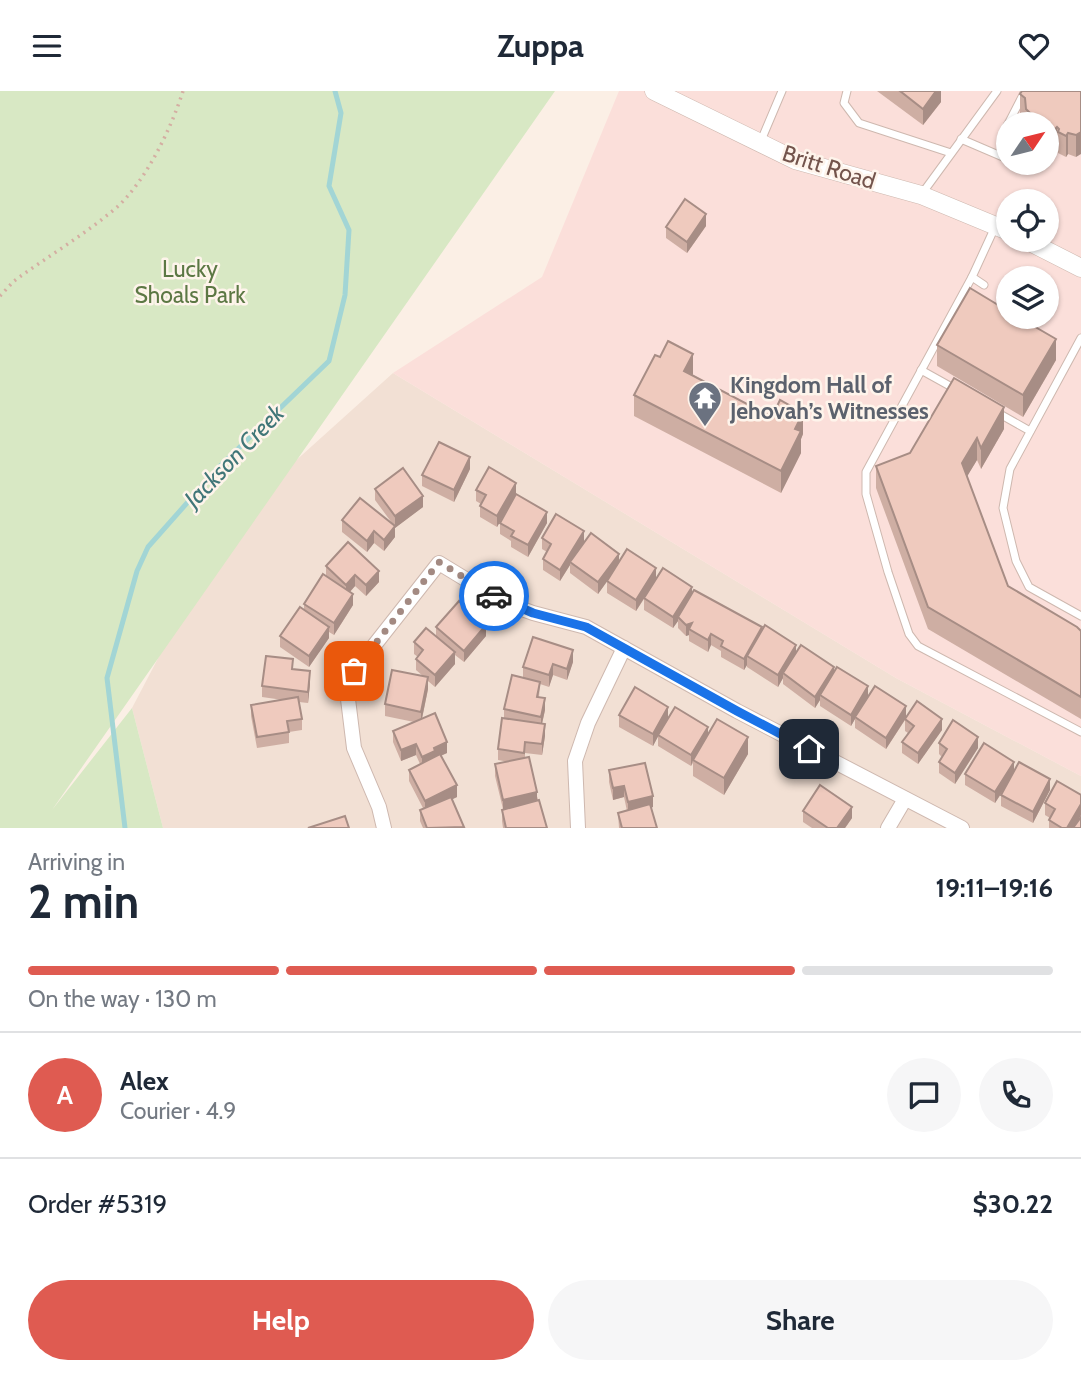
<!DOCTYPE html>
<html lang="en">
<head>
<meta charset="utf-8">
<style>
  :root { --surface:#fff; --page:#f6f6f7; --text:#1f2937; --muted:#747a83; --line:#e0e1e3; --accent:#df5b51 }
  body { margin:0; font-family:Cabin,sans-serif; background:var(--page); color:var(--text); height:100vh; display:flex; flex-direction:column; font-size:26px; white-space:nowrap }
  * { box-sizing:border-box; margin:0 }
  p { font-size:23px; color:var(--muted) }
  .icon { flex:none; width:38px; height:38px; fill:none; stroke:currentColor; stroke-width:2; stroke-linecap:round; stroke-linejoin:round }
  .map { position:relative; height:737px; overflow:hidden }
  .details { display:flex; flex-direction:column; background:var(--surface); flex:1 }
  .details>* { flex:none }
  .needle { width:46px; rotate:55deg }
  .controls { position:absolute; left:996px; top:21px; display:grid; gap:14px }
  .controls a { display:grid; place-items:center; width:63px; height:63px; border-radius:50%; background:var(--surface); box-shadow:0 2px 5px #0004; font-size:35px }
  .pin { position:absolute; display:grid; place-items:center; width:60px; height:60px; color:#fff; margin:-30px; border-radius:14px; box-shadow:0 4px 10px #0006 }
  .courier { position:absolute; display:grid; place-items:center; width:70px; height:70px; margin:-35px; border:5px solid #1a73e8; border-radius:50%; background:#fff; color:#222; box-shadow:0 2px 9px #0007 }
  .overview em { font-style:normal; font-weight:800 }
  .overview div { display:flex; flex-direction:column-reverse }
  .overview { display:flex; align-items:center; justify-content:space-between; height:119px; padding:0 28px }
  h1 { font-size:46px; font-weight:800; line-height:52px }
  .bar { display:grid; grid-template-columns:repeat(4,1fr); gap:10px 7px; align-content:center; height:84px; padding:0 28px }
  .bar i { height:9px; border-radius:5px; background:var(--line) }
  .bar .current { background:var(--accent) }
  .bar p { grid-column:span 4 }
  .line { display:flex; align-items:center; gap:18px; padding:0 28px; border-top:2px solid var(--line) }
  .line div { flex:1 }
  .round { display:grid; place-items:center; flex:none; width:74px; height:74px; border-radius:37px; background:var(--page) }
  .cta { display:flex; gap:14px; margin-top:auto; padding:14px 28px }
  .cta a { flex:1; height:80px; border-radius:42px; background:var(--accent); color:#fff; font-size:28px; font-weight:800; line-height:80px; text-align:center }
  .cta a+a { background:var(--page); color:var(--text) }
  header { display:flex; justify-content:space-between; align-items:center; height:91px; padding:0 28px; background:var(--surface); font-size:32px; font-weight:800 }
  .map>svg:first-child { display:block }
</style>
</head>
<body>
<header><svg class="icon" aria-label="menu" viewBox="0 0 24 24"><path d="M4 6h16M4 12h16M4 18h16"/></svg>Zuppa<svg class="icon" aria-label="heart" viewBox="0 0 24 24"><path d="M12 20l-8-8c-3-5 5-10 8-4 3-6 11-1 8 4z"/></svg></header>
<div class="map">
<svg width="1081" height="737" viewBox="0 0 1081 737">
  <rect width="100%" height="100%" fill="#fbefe5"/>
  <polygon fill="#f2e0d4" points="393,282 896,587 1081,685 1081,737 163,737 132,617 231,428"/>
  <path fill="#fbdfda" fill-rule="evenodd" d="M619 0H1081V685L896 587 393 282 542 186ZM1008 33H1046V72H1008ZM1008 110H1046V149H1008ZM1008 187H1046V226H1008Z"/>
  <polygon fill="#d8e8c4" points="0,0 555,0 52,719 132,617 163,737 0,737"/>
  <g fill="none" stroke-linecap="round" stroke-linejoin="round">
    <polyline stroke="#a2d5d5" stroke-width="5" points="125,737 107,587 137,480 148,456 218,377 329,270 345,204 349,139 329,95 341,22 335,0"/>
    <g stroke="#ceb8af" stroke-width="9">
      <g id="service">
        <polyline points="847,0 844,12 859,32 951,62"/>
        <polyline points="1008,33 1025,0"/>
        <polyline points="961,48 1003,66 1004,41 1008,33"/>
        <polyline points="760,52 782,0"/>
        <polyline points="921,104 997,0"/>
        <polyline points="972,186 866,381 866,403 888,481 909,543 918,555 1081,641"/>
        <polyline points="984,194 972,186 995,136"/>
        <polyline points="1081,247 1010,378 1003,417 1016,470 1029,496 1081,525"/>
        <polyline points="921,279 957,299"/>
        <polyline points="998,322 1030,340"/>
      </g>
    </g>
    <g stroke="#ceb8af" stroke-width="16">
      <g id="minor">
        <polyline points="384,737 379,716 354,657 347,600 354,580 439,472 503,511 533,522 586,536 737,620 962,737"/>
        <polyline points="578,737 575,670 588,632 624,557"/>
        <polyline points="888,737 905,708"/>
      </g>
    </g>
    <g stroke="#ceb8af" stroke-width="19">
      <g id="tertiary">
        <polyline points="654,0 795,69 921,104 1008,140"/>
        <polyline points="1026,149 1081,177"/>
      </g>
    </g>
    <path stroke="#d4aea2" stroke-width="3.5" stroke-dasharray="2 5" stroke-linecap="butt" d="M0 205 14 190C47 166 84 144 116 117 146 90 171 38 183 0"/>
    <use href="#service" stroke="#fff" stroke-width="7"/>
    <use href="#minor" stroke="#fff" stroke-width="14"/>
    <use href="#tertiary" stroke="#fff" stroke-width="18"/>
  </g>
  <g fill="#ceaea3">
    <polygon points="877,0 941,0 941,11 923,34"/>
    <polygon points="1081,0 1076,66 1068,63 1066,66 1058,62 1057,58 1054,61 1046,57 1046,33 1025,33 1025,28 1020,24 1020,3"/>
    <polygon points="706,135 687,162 666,147 666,136"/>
    <polygon points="937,254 1056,269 1023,326 937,275"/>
    <polygon points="693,284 803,343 801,348 801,362 781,402 634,325 634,304"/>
    <polygon points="1004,338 981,378 977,369 967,385 1008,495 1081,540 1081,628 928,538 876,397 876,375"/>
    <polygon points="470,378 454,411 422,395 422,384"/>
    <polygon points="375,398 423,416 395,437 395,446 384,460 374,452 367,461 342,441 342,429 392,432 375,409"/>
    <polygon points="476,399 516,404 547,432 528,466 511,456 511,450 500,443 500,432 507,418 497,436 480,426 480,415 481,413 476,410"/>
    <polygon points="542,447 584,451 619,471 656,488 692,501 762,540 796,561 834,581 868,606 906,626 942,639 918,673 902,662 902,651 908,642 905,640 905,629 886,658 855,637 855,628 851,635 820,615 820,609 815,617 783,593 783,587 778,596 747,576 747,574 744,579 721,566 721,560 711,554 708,561 689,550 689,544 686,545 678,537 678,530 673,537 644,519 644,508 636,520 607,502 607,490 598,503 570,482 570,474 560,490 543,479 543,468 547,461 542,458"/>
    <polygon points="326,475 379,491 366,505 355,495 350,501 353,514 334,544 329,541 329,547 309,576 280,556 280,545 304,519 304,513 326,485"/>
    <polygon points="436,536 486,545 464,571 455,564 455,573 435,596 428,590 428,598 422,628 447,662 441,665 457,706 452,708 464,737 423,737 420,730 420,719 423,717 409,690 409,679 420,673 416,664 401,670 393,651 393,640 414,631 385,625 385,613 423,585 416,579 416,568 418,566 414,563 414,551 436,545"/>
    <polygon points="573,571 567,589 553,584 549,596 540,593 539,606 545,619 542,633 545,645 542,664 525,662 525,667 547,737 503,737 502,730 502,719 503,718 495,685 495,673 509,671 498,669 498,658 504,628 504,618 523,587 523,576"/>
    <polygon points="310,592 308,612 299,611 302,628 302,639 289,641 289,652 257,657 251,625 251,614 283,609 262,606 262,595"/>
    <polygon points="619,624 668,627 708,644 748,663 724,704 693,685 693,672 691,675 658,655 658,645 653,655 619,636"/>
    <polygon points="939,652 978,657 955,693 939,682 939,671 942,666 939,663"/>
    <polygon points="609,679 653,716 651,717 657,737 619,737 618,722 627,720 624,706 613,709 609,691"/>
    <polygon points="1014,680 1050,699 1033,732 1001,715 1001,704 1007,694 995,712 965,694 965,683"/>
    <polygon points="1045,712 1081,724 1075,735 1081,737 1049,737 1049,729 1050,727 1045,724"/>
    <polygon points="803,720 852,727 845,737 812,737 803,731"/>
  </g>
  <g fill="#a78d85">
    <polygon points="936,0 941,0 941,11 923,34 923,18"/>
    <polygon points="1057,36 1057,58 1054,61 1054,39"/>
    <polygon points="1081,41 1081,63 1076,66 1076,44"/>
    <polygon points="1068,42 1068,63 1066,66 1066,45"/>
    <polygon points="706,123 706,135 687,162 687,151"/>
    <polygon points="1056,248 1056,269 1023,326 1023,304"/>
    <polygon points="693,263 693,284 684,280"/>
    <polygon points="1004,316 1004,338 981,378 981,357"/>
    <polygon points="803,322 803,343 801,348 801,362 781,402 781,380 795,338"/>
    <polygon points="977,347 977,369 962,394 962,372"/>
    <polygon points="470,366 470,378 454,411 454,399"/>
    <polygon points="516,392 516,403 497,436 497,425"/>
    <polygon points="423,405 423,416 395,437 395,446 384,460 384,449 395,435 395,425"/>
    <polygon points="547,421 547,432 528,466 528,454"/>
    <polygon points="374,440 374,452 367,461 367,450"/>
    <polygon points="584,440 584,451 570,471 570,474 560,490 560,479"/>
    <polygon points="619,463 619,474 598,503 598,491"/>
    <polygon points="656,477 656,488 636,520 636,509"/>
    <polygon points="379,480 379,491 366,505 366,494"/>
    <polygon points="355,484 355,495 346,505 346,494"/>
    <polygon points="692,496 692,507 678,526 678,530 673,537 673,526"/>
    <polygon points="353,503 353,514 334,544 334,532"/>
    <polygon points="692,532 689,538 689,544 686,545 686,534"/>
    <polygon points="486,534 486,545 464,571 464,560"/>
    <polygon points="329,536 329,547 309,576 309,565"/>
    <polygon points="762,536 762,547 747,565 747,574 744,579 744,568"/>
    <polygon points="711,543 711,554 708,561 708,549"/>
    <polygon points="796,554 796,565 783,582 783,587 778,596 778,584"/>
    <polygon points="573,559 573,571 567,589 567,578"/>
    <polygon points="455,561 455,573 435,596 435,584"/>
    <polygon points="553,573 553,584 549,596 549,584"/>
    <polygon points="834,576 834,588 820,604 820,609 815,617 815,606"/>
    <polygon points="310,580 310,592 308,612 308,601"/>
    <polygon points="428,586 428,598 421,632 421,621"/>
    <polygon points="868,595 868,607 855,626 855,628 851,635 851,624"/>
    <polygon points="545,607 545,619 541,637 541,626"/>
    <polygon points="906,615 906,627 886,658 886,647"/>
    <polygon points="668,616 668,627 653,655 653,643"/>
    <polygon points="942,628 942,639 918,673 918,662"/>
    <polygon points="545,633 545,645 542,664 542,653"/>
    <polygon points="708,636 708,647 693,669 691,675 691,664"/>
    <polygon points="748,646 748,663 724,704 724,687"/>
    <polygon points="978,646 978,657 955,693 955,682"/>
    <polygon points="447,651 447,662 435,667 422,677 422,666 434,657"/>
    <polygon points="416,653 416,664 401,670 401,659"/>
    <polygon points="1014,671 1014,682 995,712 995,701"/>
    <polygon points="1050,688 1050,699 1033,732 1033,721"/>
    <polygon points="457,694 457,706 425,722 425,710"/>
    <polygon points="624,695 624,706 613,709 613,697"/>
    <polygon points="537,701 537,712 503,720 503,709"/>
    <polygon points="653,705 653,716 628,722 628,711"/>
    <polygon points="1081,713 1081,724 1074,737 1067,737"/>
    <polygon points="852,716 852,727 845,737 837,737"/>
  </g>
  <g fill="#efcabe" stroke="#a78d85" stroke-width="2">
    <polygon points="900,0 936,0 923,18"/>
    <polygon points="1022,0 1081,0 1081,41 1076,44 1068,42 1066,45 1058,41 1059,38 1057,36 1054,39 1046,36 1046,33 1042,30 1041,33 1032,29 1034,26 1026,18 1025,7 1020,3"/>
    <polygon points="685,108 706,123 687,151 666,136"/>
    <polygon points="970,197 1008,220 1008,226 1018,226 1056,248 1023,304 937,254"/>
    <polygon points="668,250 693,263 684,280 772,326 780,309 803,322 795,338 801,340 781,380 634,304 655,264 660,266"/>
    <polygon points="954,287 1004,316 981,357 977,347 962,372 1008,495 1077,536 1081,540 1081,606 928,516 876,375 910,362"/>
    <polygon points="439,351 470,366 454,399 422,384"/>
    <polygon points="489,376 516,392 497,425 480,415 486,404 476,399"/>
    <polygon points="403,377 423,405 395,425 375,398"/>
    <polygon points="516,403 547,421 528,454 511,445 514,440 500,432"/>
    <polygon points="360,407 395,435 384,449 374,440 367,450 342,429"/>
    <polygon points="556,423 584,440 560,479 543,468 551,453 542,447"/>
    <polygon points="591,442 619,463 598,491 570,471"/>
    <polygon points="348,451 379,480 366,494 355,484 346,494 326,475"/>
    <polygon points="627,458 656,477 636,509 607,490"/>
    <polygon points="663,477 692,496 673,526 644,507"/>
    <polygon points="323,483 353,503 334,532 304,513"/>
    <polygon points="694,499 762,536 744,568 721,555 723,550 711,543 708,549 689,538 692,532 686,534 678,526"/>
    <polygon points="459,510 486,534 464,560 436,536"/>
    <polygon points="300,516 329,536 309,565 280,545"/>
    <polygon points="765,534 796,554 778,584 747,565"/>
    <polygon points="426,537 455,561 435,584 416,568 423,559 414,551"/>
    <polygon points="533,546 573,559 567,578 553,573 549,584 523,576"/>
    <polygon points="801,554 834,576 815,606 783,582"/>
    <polygon points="266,565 293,568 292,578 310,580 308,601 262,595"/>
    <polygon points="837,576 868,595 851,624 820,604"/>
    <polygon points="392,579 428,586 421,621 385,613"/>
    <polygon points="512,584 540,591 537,606 545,607 541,626 504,618"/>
    <polygon points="875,595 906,615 886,647 855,626"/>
    <polygon points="635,596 668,616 653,643 619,624"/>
    <polygon points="298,606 302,628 287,630 289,641 257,646 251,614"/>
    <polygon points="917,610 942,628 918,662 902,651 914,635 905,628"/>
    <polygon points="675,616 708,636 691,664 658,644"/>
    <polygon points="435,622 447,651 434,657 435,660 422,666 416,653 401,659 393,640"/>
    <polygon points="502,627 545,633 542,653 525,651 524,662 498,658"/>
    <polygon points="717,628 748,646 724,687 693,669"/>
    <polygon points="953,629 978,646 955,682 939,671 947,658 939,652"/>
    <polygon points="984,652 1014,671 995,701 965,683"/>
    <polygon points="440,663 457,694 425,710 409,679"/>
    <polygon points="529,666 537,701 503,709 495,673"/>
    <polygon points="1019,671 1050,688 1033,721 1001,704"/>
    <polygon points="645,672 653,705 628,711 624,695 613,697 609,679"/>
    <polygon points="1057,690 1081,704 1081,713 1067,737 1062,737 1049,729 1055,718 1045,712"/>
    <polygon points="820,694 852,716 837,737 828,737 803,720"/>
    <polygon points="451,706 464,736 427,737 420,719"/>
    <polygon points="539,709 547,737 506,737 502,719"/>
    <polygon points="650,713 657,737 622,737 618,722"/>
    <polygon points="345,725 349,737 308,737"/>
    <polygon points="1081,726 1081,737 1073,737"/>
  </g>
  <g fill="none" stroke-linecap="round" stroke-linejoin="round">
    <polyline stroke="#a38a82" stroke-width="7" stroke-dasharray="0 12.6" points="354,580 439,471 494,505"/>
    <polyline stroke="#1a73e8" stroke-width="9" points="494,505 533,522 586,536 737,620 809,658"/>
  </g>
  <defs>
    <g id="temple-pin" transform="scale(1.75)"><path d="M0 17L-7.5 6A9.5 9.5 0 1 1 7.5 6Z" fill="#6b7280" stroke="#fef4eb"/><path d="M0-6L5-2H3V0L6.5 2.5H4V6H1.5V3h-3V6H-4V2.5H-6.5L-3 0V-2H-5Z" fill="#fff"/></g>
  </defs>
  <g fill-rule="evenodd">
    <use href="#temple-pin" x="705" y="307"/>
  </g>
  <g text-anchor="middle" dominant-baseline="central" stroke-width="5" stroke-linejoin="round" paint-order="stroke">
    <g font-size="23" fill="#73544c" stroke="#fef4eb">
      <text transform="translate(829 76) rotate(18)">Britt Road</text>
    </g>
    <g font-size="23" fill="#5c7844" stroke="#fef4eb">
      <text x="190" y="178">Lucky<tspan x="190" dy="26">Shoals Park</tspan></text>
    </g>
    <g font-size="23" font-weight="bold" fill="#5b616d" stroke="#fef4eb" text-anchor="start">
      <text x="730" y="294">Kingdom Hall of<tspan x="730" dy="26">Jehovah’s Witnesses</tspan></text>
    </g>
    <g font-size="24" font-style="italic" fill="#407678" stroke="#fef4eb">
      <text transform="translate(234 365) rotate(-46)">Jackson Creek</text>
    </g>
  </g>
</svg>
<div class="controls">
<a><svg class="needle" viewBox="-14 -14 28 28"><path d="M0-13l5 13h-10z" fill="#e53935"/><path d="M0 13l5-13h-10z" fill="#747a83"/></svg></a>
<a><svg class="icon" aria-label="locate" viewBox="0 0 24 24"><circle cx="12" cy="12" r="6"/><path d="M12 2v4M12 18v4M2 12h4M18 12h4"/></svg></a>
<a><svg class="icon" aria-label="layers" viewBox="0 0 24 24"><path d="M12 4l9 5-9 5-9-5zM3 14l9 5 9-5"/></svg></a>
</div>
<div class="pin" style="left:354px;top:580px;background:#ea580c"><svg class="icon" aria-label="bag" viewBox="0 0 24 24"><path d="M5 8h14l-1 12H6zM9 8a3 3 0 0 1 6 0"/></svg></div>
<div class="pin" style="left:809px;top:658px;background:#1f2937"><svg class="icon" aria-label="home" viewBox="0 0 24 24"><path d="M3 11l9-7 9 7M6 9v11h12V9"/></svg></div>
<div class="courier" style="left:494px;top:505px"><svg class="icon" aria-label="car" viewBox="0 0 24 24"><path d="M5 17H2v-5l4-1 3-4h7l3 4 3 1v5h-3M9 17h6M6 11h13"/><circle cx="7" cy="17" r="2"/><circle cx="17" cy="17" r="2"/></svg></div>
</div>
<section class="details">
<div class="overview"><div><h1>2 min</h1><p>Arriving in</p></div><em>19:11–19:16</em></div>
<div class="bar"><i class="current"></i><i class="current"></i><i class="current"></i><i></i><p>On the way · 130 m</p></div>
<div class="line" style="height:126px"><b class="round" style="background:var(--accent);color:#fff">A</b><div><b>Alex</b><p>Courier · 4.9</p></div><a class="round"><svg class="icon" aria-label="chat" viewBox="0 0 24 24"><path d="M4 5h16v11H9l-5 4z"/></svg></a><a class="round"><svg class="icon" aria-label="phone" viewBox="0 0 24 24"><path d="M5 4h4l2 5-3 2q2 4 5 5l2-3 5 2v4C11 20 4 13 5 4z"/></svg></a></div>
<div class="line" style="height:91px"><div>Order #5319</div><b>$30.22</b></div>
<div class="cta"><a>Help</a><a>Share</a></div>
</section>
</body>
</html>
